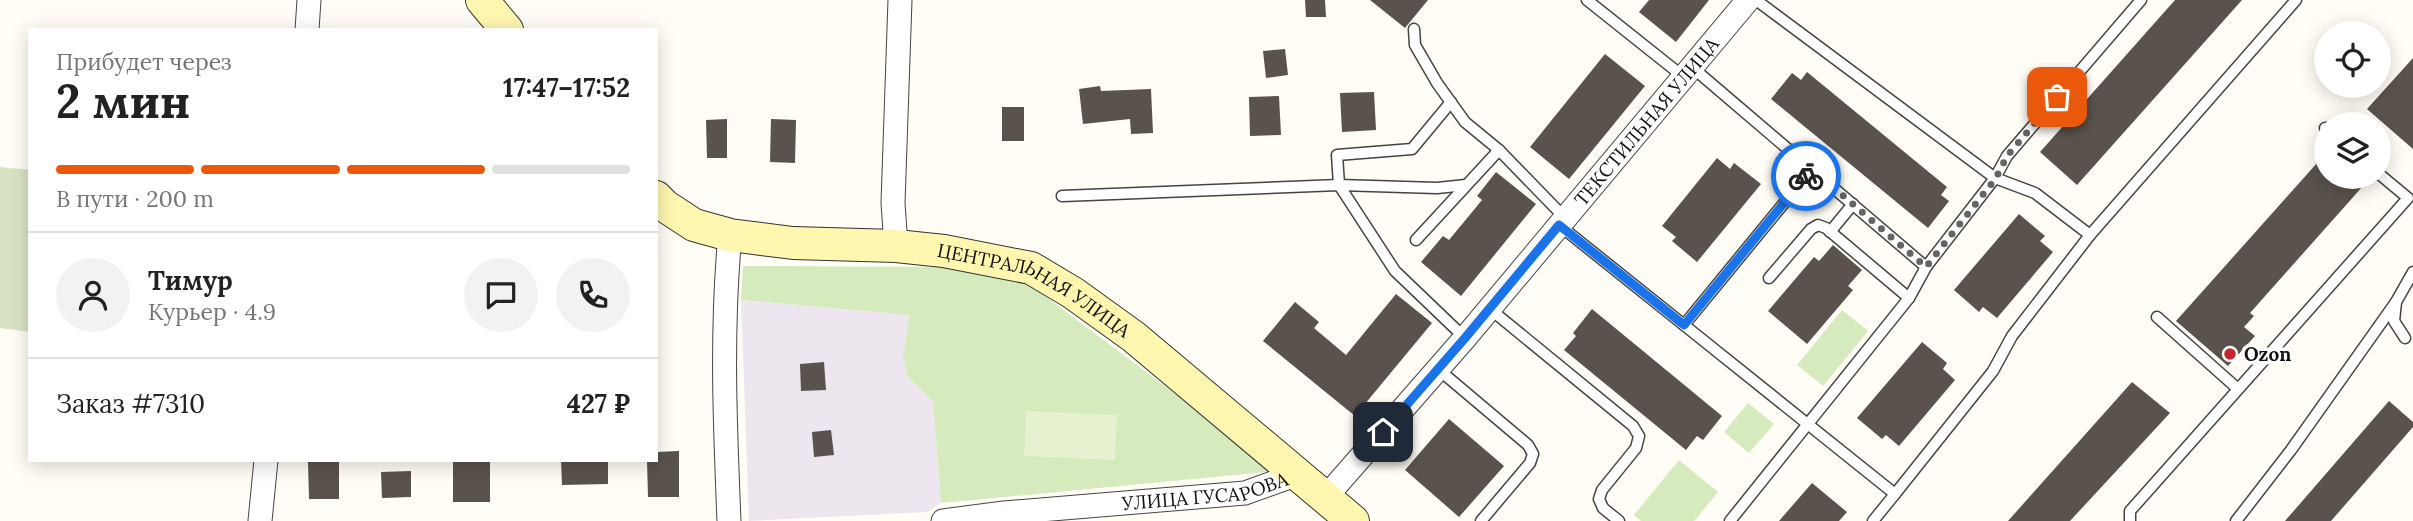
<!DOCTYPE html>
<html lang="ru">
<head>
<meta charset="utf-8">
<style>
  :root { --surface:#fff; --page:#f2f2f2; --text:#222; --muted:#767676; --line:#e0e0e0; --accent:#ea580c }
  body { margin:0; font-family:Lora,serif; background:var(--page); color:var(--text); height:100vh; display:flex; flex-direction:column; font-size:26px; white-space:nowrap }
  * { box-sizing:border-box; margin:0 }
  p { font-size:23px; color:var(--muted) }
  .icon { flex:none; width:38px; height:38px; fill:none; stroke:currentColor; stroke-width:2; stroke-linecap:round; stroke-linejoin:round }
  .map { position:relative; flex:1; overflow:hidden }
  .side { position:absolute; left:28px; top:28px; width:630px; height:434px; display:flex; flex-direction:column; background:var(--surface); border-radius:0px; box-shadow:0 4px 18px #0003 }
  .side>* { flex:none }
  .fabs { position:absolute; left:2314px; top:21px; display:grid; gap:14px }
  .fabs a { display:grid; place-items:center; width:77px; height:77px; border-radius:50%; background:var(--surface); box-shadow:0 4px 18px #0003; font-size:35px }
  .pin { position:absolute; display:grid; place-items:center; width:60px; height:60px; color:#fff; margin:-30px; border-radius:14px; box-shadow:0 4px 10px #0006 }
  .courier { position:absolute; display:grid; place-items:center; width:70px; height:70px; margin:-35px; border:5px solid #1a73e8; border-radius:50%; background:#fff; color:#222; box-shadow:0 2px 9px #0007 }
  .overview em { font-style:normal; font-weight:700 }
  .overview div { display:flex; flex-direction:column-reverse }
  .overview { display:flex; align-items:center; justify-content:space-between; height:119px; padding:0 28px }
  h1 { font-size:46px; font-weight:700; line-height:52px }
  .bar { display:grid; grid-template-columns:repeat(4,1fr); gap:10px 7px; align-content:center; height:84px; padding:0 28px }
  .bar i { height:9px; border-radius:5px; background:var(--line) }
  .bar .selected { background:var(--accent) }
  .bar p { grid-column:span 4 }
  .line { display:flex; align-items:center; gap:18px; padding:0 28px; border-top:2px solid var(--line) }
  .line div { flex:1 }
  .round { display:grid; place-items:center; flex:none; width:74px; height:74px; border-radius:37px; background:var(--page) }
  .map>svg:first-child { display:block }
</style>
</head>
<body>
<div class="map">
<svg width="2413" height="521" viewBox="0 0 2413 521">
  <rect width="100%" height="100%" fill="#fffdf5"/>
  <polygon fill="#eee6ef" points="741,300 911,315 903,356 907,376 933,402 941,503 928,512 749,521"/>
  <g fill="#d5ebbd">
    <polygon points="743,266 954,267 1029,284 1278,471 941,503 933,402 907,376 903,356 910,315 741,300"/>
    <polygon points="1842,310 1868,331 1823,386 1797,365"/>
    <polygon points="1748,403 1774,424 1749,453 1724,432"/>
    <polygon points="1679,460 1718,492 1694,521 1641,521 1634,515"/>
  </g>
  <polygon fill="#d9e3c4" points="0,167 30,170 30,332 0,328"/>
  <polygon fill="#e6f2cf" points="1026,411 1117,415 1115,460 1024,456"/>
  <g fill="#5a524d">
    <polygon points="1305,0 1325,0 1326,17 1306,17"/>
    <polygon points="1370,0 1428,0 1405,28"/>
    <polygon points="1649,0 1709,0 1676,42 1639,12"/>
    <polygon points="2175,0 2242,0 2077,185 2040,152"/>
    <polygon points="1285,49 1288,75 1266,78 1263,51"/>
    <polygon points="1605,54 1645,86 1569,179 1530,147"/>
    <polygon points="2413,58 2413,149 2367,109"/>
    <polygon points="1807,72 1947,187 1941,195 1949,201 1928,228 1771,99 1792,73 1801,80"/>
    <polygon points="1100,86 1101,91 1151,89 1153,133 1131,134 1130,119 1083,124 1079,89"/>
    <polygon points="1374,92 1376,130 1342,132 1340,93"/>
    <polygon points="1279,96 1281,135 1250,136 1249,97"/>
    <rect x="1002" y="107" width="22" height="34"/>
    <polygon points="727,119 727,158 707,158 706,120"/>
    <polygon points="771,119 796,120 795,163 770,162"/>
    <polygon points="2326,153 2326,177 2351,177 2363,186 2250,313 2254,316 2244,327 2255,336 2228,366 2176,321"/>
    <polygon points="1717,158 1730,169 1734,163 1761,184 1697,262 1672,241 1676,237 1662,226"/>
    <polygon points="1496,172 1536,204 1461,296 1421,262 1443,236 1449,240 1482,200 1477,196"/>
    <polygon points="2019,214 2045,236 2040,241 2053,252 1997,318 1983,307 1979,312 1954,290"/>
    <polygon points="1833,245 1862,270 1848,286 1853,290 1807,344 1768,311 1814,257 1819,261"/>
    <polygon points="1396,294 1432,323 1355,416 1263,341 1295,302 1319,322 1314,328 1346,355"/>
    <polygon points="1592,309 1722,416 1703,440 1697,436 1686,450 1564,350 1576,336 1573,333"/>
    <polygon points="1922,342 1947,363 1943,369 1955,380 1899,446 1886,435 1882,439 1857,418"/>
    <polygon points="824,362 826,390 801,391 800,364"/>
    <polygon points="2132,382 2170,413 2070,521 2008,521"/>
    <polygon points="2389,401 2413,422 2413,427 2331,521 2285,521"/>
    <polygon points="1449,419 1504,466 1459,517 1405,470"/>
    <polygon points="831,430 834,455 814,457 812,432"/>
    <polygon points="679,451 679,497 648,497 647,460 656,460 656,452"/>
    <rect x="453" y="460" width="37" height="42"/>
    <polygon points="561,460 608,460 608,484 562,485"/>
    <polygon points="308,462 339,462 339,499 309,499"/>
    <polygon points="411,471 411,497 382,498 381,472"/>
    <polygon points="1812,483 1847,512 1839,521 1779,521"/>
  </g>
  <g fill="none" stroke-linecap="round" stroke-linejoin="round">
    <g stroke="#444" stroke-width="13">
      <g id="service">
        <polyline points="1587,0 1685,78"/>
        <polyline points="1756,0 1995,178 2035,193 2090,235"/>
        <polyline points="1414,29 1415,45 1437,83 1465,122 1499,150"/>
        <polyline points="1693,68 1926,267 1995,178 2007,156 2141,0"/>
        <polyline points="1451,102 1412,149 1337,155 1339,185 1395,271 1465,338"/>
        <polyline points="2325,128 2326,128"/>
        <polyline points="1062,196 1339,185 1437,188 1466,185"/>
        <polyline points="1559,225 1684,325 1812,169"/>
        <polyline points="1830,232 1853,204"/>
        <polyline points="1416,240 1499,150 1565,218"/>
        <polyline points="1769,278 1811,229 1818,225 1826,228 1909,298"/>
        <polyline points="1490,309 1633,426 1639,436 1636,448 1602,490 1599,499 1603,508 1619,521"/>
        <polyline points="2157,317 2238,389"/>
        <polyline points="1684,325 1895,494 1873,521"/>
        <polyline points="2405,338 2394,321 2396,302 2413,272"/>
        <polyline points="1438,369 1528,445 1533,454 1530,463 1481,521"/>
        <polyline points="1895,494 1993,371 2012,336 2090,235 2296,0"/>
        <polyline points="1730,521 1909,298 1926,267"/>
        <polyline points="2130,521 2130,511 2408,198 2378,173"/>
        <polyline points="2236,521 2291,450 2396,302"/>
      </g>
    </g>
    <g stroke="#444" stroke-width="25">
      <g id="minor">
        <polyline points="307,30 309,0"/>
        <polyline points="896,246 893,203 900,0"/>
        <path id="s1" d="M1325 498 1465 338 1748 0"/>
        <polyline points="260,521 266,460"/>
        <path d="M729 521C725 425 721 330 730 235"/>
        <path id="s2" d="M943 521 1004 513 1245 493 1298 474"/>
      </g>
    </g>
    <g stroke="#333" stroke-width="34">
      <g id="secondary">
        <polyline points="482,0 507,30"/>
        <path id="s3" d="M656 197 665 206 694 225 730 235 793 243 896 246 944 251 1031 268 1073 293 1134 337 1353 521"/>
      </g>
    </g>
    <use href="#service" stroke="#fff" stroke-width="10"/>
    <use href="#minor" stroke="#fff" stroke-width="23"/>
    <use href="#secondary" stroke="#fff6b0" stroke-width="32"/>
  </g>
  <g fill="none" stroke-linecap="round" stroke-linejoin="round">
    <polyline stroke="#646461" stroke-width="7" stroke-dasharray="0 12.6" points="1806,176 1812,169 1926,267 1996,178 2007,156 2057,97"/>
    <polyline stroke="#1a73e8" stroke-width="9" points="1383,432 1465,338 1559,225 1684,325 1806,176"/>
  </g>
  <circle fill="#c4262e" stroke="#fff" stroke-width="2.5" cx="2230" cy="354" r="7"/>
  <g text-anchor="middle" dominant-baseline="central" stroke-width="7" stroke-linejoin="round" paint-order="stroke">
    <g font-size="19" fill="#111" stroke="#fff">
      <text stroke="none"><textPath href="#s1" startOffset="495">ТЕКСТИЛЬНАЯ УЛИЦА</textPath></text>
      <text stroke="none"><textPath href="#s3" startOffset="399">ЦЕНТРАЛЬНАЯ УЛИЦА</textPath></text>
      <text stroke="none"><textPath href="#s2" startOffset="264">УЛИЦА ГУСАРОВА</textPath></text>
    </g>
    <g font-size="19" font-weight="bold" fill="#111" stroke="#fff" text-anchor="start">
      <text x="2244" y="354">Ozon</text>
    </g>
  </g>
</svg>
<div class="fabs">
<a><svg class="icon" aria-label="locate" viewBox="0 0 24 24"><circle cx="12" cy="12" r="6"/><path d="M12 2v4M12 18v4M2 12h4M18 12h4"/></svg></a>
<a><svg class="icon" aria-label="layers" viewBox="0 0 24 24"><path d="M12 4l9 5-9 5-9-5zM3 14l9 5 9-5"/></svg></a>
</div>
<div class="pin" style="left:2057px;top:97px;background:#ea580c"><svg class="icon" aria-label="bag" viewBox="0 0 24 24"><path d="M5 8h14l-1 12H6zM9 8a3 3 0 0 1 6 0"/></svg></div>
<div class="pin" style="left:1383px;top:432px;background:#1f2937"><svg class="icon" aria-label="home" viewBox="0 0 24 24"><path d="M3 11l9-7 9 7M6 9v11h12V9"/></svg></div>
<div class="courier" style="left:1806px;top:176px"><svg class="icon" aria-label="bike" viewBox="0 0 24 24"><circle cx="6" cy="16" r="4"/><circle cx="18" cy="16" r="4"/><path d="M6 16l4-8h5l3 8M10 8l3 8H6M13 5h3"/></svg></div>
<section class="side">
<div class="overview"><div><h1>2 мин</h1><p>Прибудет через</p></div><em>17:47–17:52</em></div>
<div class="bar"><i class="selected"></i><i class="selected"></i><i class="selected"></i><i></i><p>В пути · 200 m</p></div>
<div class="line" style="height:126px"><a class="round"><svg class="icon" aria-label="person" viewBox="0 0 24 24"><circle cx="12" cy="8" r="4"/><path d="M4 21q1-7 8-7t8 7"/></svg></a><div><b>Тимур</b><p>Курьер · 4.9</p></div><a class="round"><svg class="icon" aria-label="chat" viewBox="0 0 24 24"><path d="M4 5h16v11H9l-5 4z"/></svg></a><a class="round"><svg class="icon" aria-label="phone" viewBox="0 0 24 24"><path d="M5 4h4l2 5-3 2q2 4 5 5l2-3 5 2v4C11 20 4 13 5 4z"/></svg></a></div>
<div class="line" style="height:91px"><div>Заказ #7310</div><b>427 ₽</b></div>
</section>
</div>
</body>
</html>
